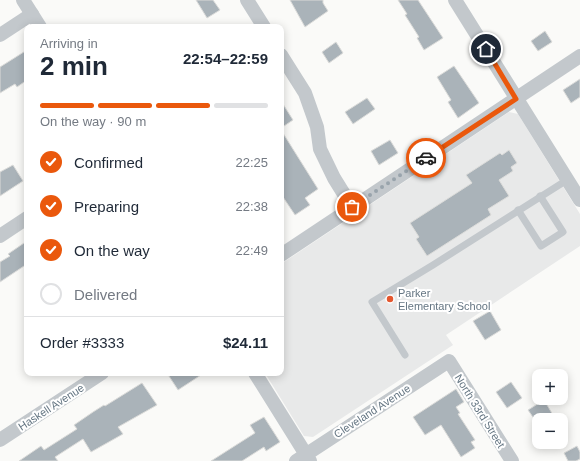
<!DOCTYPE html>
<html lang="en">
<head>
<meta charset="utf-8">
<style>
  :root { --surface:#fff; --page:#f6f6f7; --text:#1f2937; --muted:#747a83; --line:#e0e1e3; --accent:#ea580c }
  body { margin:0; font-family:Helvetica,sans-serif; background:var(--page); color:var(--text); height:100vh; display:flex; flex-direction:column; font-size:15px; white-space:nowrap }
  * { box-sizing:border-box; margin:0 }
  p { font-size:13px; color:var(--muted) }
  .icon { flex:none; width:22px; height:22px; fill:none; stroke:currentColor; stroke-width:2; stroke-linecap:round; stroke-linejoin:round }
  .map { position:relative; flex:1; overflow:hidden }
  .sheet { position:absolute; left:24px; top:24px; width:260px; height:352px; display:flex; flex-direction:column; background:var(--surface); border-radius:8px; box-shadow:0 2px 10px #0003 }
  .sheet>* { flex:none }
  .buttons { position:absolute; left:532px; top:369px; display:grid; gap:8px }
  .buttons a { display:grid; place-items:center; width:36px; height:36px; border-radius:8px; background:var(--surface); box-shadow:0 2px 10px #0003; font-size:20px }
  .pin { position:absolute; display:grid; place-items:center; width:34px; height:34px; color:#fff; margin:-17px; border:2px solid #fff; border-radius:50%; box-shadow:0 1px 4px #0007 }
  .courier { position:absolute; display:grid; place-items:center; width:40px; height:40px; margin:-20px; border:3px solid #ea580c; border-radius:50%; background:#fff; color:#222; box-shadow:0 1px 5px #0007 }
  .head em { font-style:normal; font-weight:700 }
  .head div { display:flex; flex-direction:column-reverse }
  .head { display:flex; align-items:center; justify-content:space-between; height:68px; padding:0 16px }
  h1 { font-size:26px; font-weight:700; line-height:30px }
  .bar { display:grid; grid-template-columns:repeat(4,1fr); gap:6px 4px; align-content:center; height:48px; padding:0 16px }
  .bar i { height:5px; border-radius:3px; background:var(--line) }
  .bar .selected { background:var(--accent) }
  .bar p { grid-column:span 4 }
  .line { display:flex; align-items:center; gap:10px; padding:0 16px; border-top:1px solid var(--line) }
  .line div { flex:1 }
  ol { padding:0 16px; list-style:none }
  li { display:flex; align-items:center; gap:12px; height:44px }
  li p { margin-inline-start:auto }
  li .icon { padding:4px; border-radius:50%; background:var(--accent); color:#fff; stroke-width:4 }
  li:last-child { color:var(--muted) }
  li i { width:22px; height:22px; border:2px solid var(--line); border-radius:50% }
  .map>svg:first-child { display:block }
</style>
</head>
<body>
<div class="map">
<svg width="580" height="461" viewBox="0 0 580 461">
  <rect width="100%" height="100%" fill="#fafaf8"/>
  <polygon fill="#e8e9e9" points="509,112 518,114 580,214 580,246 446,335 453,345 313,437 304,436 265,373 281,373 281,264"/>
  <g fill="#aab3b9" stroke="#dcdcda">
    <polygon points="196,0 213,0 220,10 207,18"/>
    <polygon points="290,0 323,0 323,3 328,11 305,27"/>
    <polygon points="398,0 418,0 443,38 424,50 417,38 419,37 405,15 407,14"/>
    <polygon points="545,31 552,42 538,51 531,41"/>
    <polygon points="336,42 343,53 329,63 322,52"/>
    <polygon points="27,50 27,80 17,87 15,84 0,93 0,67"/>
    <polygon points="454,66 479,103 458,118 448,102 451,100 437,77"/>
    <polygon points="580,79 580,97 571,103 563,90"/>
    <polygon points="367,98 375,109 353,124 345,112"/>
    <polygon points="281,101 293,120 281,128"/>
    <polygon points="281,130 318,189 305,198 310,205 295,215 281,194"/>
    <polygon points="390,140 398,153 379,165 371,151"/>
    <polygon points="509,150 517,163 511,167 513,171 499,180 509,196 488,209 491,215 427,256 416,239 419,237 410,223 472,183 466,175 500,153 502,155"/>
    <polygon points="13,165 23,181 0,196 0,172"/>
    <polygon points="27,241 27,264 0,282 0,262 10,256 8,254"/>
    <polygon points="490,311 501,330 485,340 473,321"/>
    <polygon points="167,373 204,373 178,390"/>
    <polygon points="511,382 522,398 507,408 496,392"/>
    <polygon points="142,383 157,405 118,427 123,434 91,452 83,439 55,457 58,461 19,461 41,446 44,450 77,429 74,425 93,412 104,405 105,406"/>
    <polygon points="456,389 464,402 456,407 460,413 458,414 475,440 471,442 475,448 461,457 441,425 425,435 413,417"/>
    <polygon points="544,400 556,420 535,420 528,410"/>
    <polygon points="264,417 280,442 266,451 264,447 242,461 211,461 255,433 250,425"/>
    <polygon points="577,446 580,452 580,459 576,461 568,461 564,453"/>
  </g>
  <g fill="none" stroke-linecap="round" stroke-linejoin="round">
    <g stroke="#c3c8cc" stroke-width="7">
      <polyline points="518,210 541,246 563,232 540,196"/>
      <polyline points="405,355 372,302 433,265 567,180"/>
    </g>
    <g stroke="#c3c8cc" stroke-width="14">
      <polyline points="23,0 40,27"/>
      <polyline points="247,0 264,27"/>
      <polyline points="455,0 580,200"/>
      <polyline points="0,35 32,14"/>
      <polyline points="281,55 305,93 317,127 320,149 334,178 352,207"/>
      <polyline points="0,236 27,218"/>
      <polyline points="281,255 580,56"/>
      <polyline points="255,373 310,461"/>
      <polyline points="0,440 102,373"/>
      <polyline points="296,461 449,361 512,461"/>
    </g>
  </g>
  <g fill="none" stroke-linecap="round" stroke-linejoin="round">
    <polyline stroke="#99a4ac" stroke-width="4" stroke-dasharray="0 7.2" points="352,207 426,158"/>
    <polyline stroke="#ea580c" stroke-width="5" points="426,158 516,99 486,49"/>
  </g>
  <circle fill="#e4572e" stroke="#fff" stroke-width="1.5" cx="390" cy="299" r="4"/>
  <g text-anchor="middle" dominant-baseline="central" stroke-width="4" stroke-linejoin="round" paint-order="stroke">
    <g font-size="11" fill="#657683" stroke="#fff" text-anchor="start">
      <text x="398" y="293">Parker<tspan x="398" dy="13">Elementary School</tspan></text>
    </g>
    <g font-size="11" fill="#657683" stroke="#fff">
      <text transform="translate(51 407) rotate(-33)">Haskell Avenue</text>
      <text transform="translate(372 411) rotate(-33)">Cleveland Avenue</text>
      <text transform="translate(480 411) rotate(58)">North 33rd Street</text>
    </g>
  </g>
</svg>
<div class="buttons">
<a>+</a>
<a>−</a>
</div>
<div class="pin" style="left:352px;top:207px;background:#ea580c"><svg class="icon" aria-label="bag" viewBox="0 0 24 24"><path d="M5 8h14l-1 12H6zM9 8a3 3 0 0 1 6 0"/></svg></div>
<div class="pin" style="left:486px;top:49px;background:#1f2937"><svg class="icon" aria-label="home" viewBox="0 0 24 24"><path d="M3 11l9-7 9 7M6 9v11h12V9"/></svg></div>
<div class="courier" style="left:426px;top:158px"><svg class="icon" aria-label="car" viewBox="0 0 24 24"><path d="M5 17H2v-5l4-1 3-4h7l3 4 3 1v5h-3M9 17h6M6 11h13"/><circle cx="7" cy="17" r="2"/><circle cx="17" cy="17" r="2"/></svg></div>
<section class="sheet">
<div class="head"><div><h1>2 min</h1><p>Arriving in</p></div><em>22:54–22:59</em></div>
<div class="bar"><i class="selected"></i><i class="selected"></i><i class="selected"></i><i></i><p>On the way · 90 m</p></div>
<ol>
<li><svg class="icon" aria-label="check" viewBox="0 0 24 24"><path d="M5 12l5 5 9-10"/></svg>Confirmed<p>22:25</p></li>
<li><svg class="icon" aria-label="check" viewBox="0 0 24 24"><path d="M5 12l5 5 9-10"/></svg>Preparing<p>22:38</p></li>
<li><svg class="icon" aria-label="check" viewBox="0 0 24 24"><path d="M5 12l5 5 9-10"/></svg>On the way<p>22:49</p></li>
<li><i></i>Delivered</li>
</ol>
<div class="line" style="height:52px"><div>Order #3333</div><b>$24.11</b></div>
</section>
</div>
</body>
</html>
